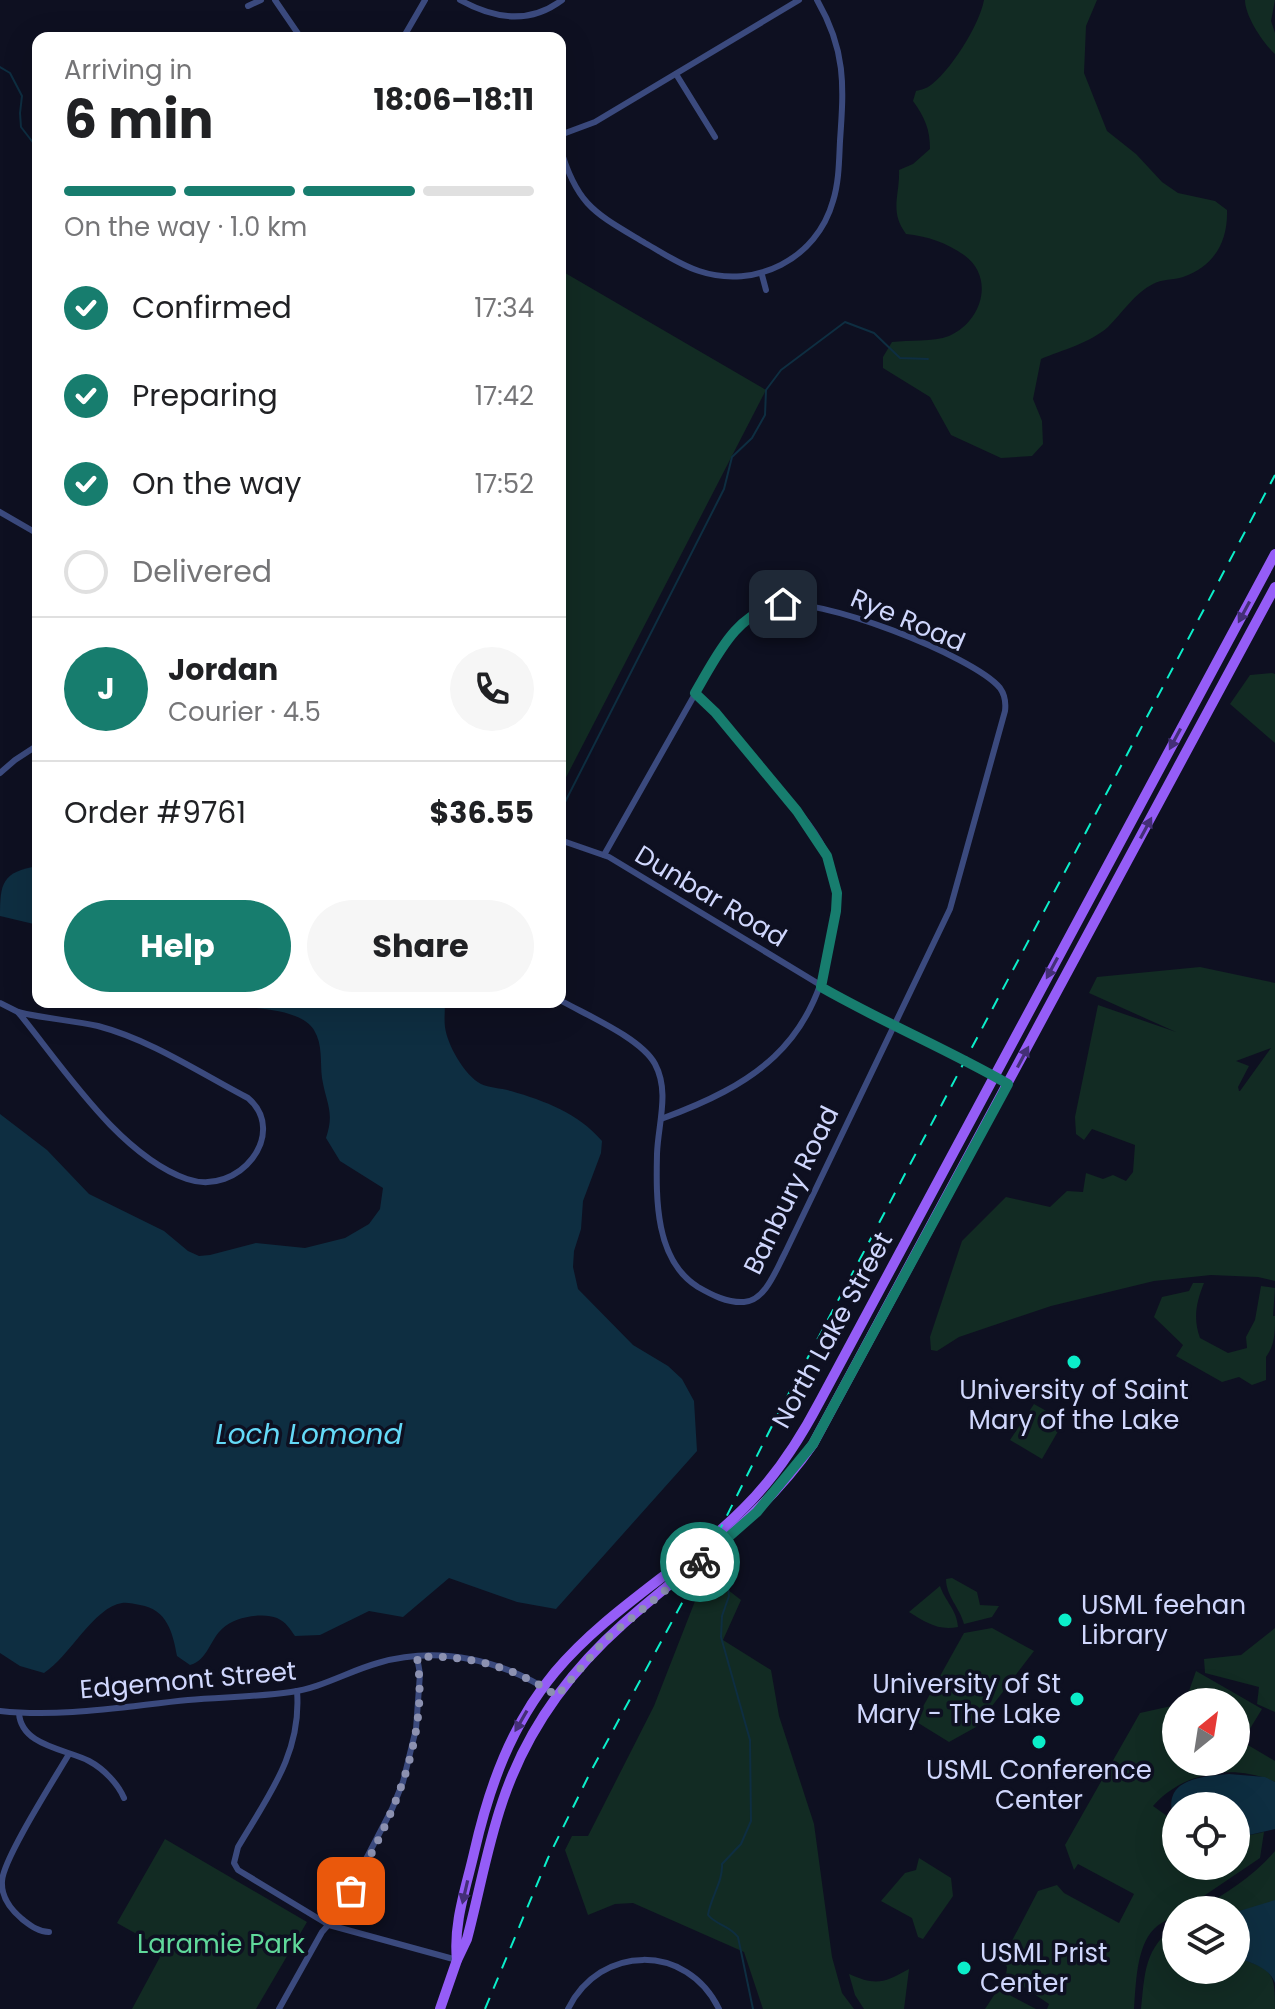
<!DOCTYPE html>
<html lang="en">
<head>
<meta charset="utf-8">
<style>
  :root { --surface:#fff; --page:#f6f6f6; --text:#202124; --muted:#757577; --line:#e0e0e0; --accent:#177d6e }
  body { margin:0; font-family:Poppins,sans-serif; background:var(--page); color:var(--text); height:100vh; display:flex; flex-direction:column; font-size:30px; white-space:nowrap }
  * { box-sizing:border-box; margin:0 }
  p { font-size:26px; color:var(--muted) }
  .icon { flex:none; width:44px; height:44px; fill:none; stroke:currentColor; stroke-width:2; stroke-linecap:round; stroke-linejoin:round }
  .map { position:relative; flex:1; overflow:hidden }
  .details { position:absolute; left:32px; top:32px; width:534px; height:976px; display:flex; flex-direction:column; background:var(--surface); border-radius:16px; box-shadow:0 8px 32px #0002 }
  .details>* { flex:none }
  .needle { width:52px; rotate:30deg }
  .tools { position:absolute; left:1162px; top:1688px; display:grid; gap:16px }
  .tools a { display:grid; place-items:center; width:88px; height:88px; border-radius:50%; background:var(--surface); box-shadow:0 8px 32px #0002; font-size:40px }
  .pin { position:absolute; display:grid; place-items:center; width:68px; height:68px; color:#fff; margin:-34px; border-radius:16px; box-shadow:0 4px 12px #0006 }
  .courier { position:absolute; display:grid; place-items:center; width:80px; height:80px; margin:-40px; border:6px solid #177d6e; border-radius:50%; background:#fff; color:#222; box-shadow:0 2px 10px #0007 }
  .head em { font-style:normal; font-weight:700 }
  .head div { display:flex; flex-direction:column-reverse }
  .head { display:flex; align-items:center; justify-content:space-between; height:136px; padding:0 32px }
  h1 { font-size:52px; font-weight:700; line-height:60px }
  .bar { display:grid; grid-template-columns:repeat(4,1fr); gap:12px 8px; align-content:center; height:96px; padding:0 32px }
  .bar i { height:10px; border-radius:6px; background:var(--line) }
  .bar .active { background:var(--accent) }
  .bar p { grid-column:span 4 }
  .line { display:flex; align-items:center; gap:20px; padding:0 32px; border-top:2px solid var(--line) }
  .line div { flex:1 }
  .round { display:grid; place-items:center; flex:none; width:84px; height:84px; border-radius:42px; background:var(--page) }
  ol { padding:0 32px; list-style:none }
  li { display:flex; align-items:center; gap:24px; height:88px }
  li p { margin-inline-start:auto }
  li .icon { padding:8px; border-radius:50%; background:var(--accent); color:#fff; stroke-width:4 }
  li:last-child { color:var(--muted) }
  li i { width:44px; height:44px; border:4px solid var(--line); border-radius:50% }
  .button { display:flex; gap:16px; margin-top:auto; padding:16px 32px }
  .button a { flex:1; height:92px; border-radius:48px; background:var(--accent); color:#fff; font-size:32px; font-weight:700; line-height:92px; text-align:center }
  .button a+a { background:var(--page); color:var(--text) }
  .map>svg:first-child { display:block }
</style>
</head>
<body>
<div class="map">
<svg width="1275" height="2009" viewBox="0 0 1275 2009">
  <rect width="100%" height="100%" fill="#0e1021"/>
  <g fill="#122b23" fill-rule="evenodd">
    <path d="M984 0H1097L1086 26 1084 73 1107 131 1136 154 1162 182 1178 193 1215 201 1227 210C1228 242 1214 266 1183 277 1174 280 1161 279 1153 284 1135 293 1122 313 1108 327 1090 343 1062 350 1041 359L1033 399 1042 421 1043 444 1032 456 1001 458 951 435 930 397 883 368V357L892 342C909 340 933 342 949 336 981 323 996 278 964 255 947 243 927 236 906 234 889 211 900 196 899 170L913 164 930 149C930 129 925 118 913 101L916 91C917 91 927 88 928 87 949 74 980 24 984 0Z"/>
    <path d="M1245 0H1275L1271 21 1275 33V54C1263 43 1245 16 1245 0Z"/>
    <polygon points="560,270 766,390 560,789"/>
    <polygon points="1272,673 1275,674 1275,743 1230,704 1250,675"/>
    <path d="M1200 967 1275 983V1281L1258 1277 1211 1275 1154 1281 1051 1306 959 1337 937 1351 931 1350 930 1337 962 1241 1006 1197 1050 1207 1067 1191 1083 1192 1086 1173 1103 1179 1113 1175 1126 1181 1133 1172 1135 1145 1092 1129 1084 1140 1076 1134 1075 1117 1098 1005 1176 1032 1089 993 1097 977ZM1271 1048 1240 1091H1239L1238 1087 1249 1066 1236 1061Z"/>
    <path d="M1193 1283H1204C1196 1303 1193 1318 1200 1338L1228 1353 1247 1348 1246 1337 1255 1320 1261 1286 1275 1288 1273 1316H1275C1275 1332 1275 1345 1266 1357V1380L1252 1385 1239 1377 1222 1382 1176 1356 1183 1345 1154 1317 1162 1297 1189 1291Z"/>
    <polygon points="1034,1404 1064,1421 1042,1459 1010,1440"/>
    <polygon points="706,1573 741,1600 723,1640 771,1670 779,1716 814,1824 832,1957 842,1993 854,2009 763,2009 744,1952 633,1903 615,1904 588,1915 565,1850 572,1836 588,1836 654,1706"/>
    <path d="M952 1578 977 1592 980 1605 999 1606 992 1617 964 1624C960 1608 946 1596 946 1579Z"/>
    <path d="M940 1586C945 1601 957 1610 958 1627 938 1631 925 1622 909 1612Z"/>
    <polygon points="992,1628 1034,1651 976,1727 949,1742 915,1721 964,1633"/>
    <polygon points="1275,1628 1275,1712 1257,1704 1259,1687 1205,1673 1204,1659 1241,1655"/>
    <polygon points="1196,1671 1262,1709 1243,1740 1236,1736 1236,1702 1178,1701 1189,1691"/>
    <path d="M1176 1705V1762H1236V1738L1275 1761V1782C1233 1763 1183 1772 1153 1806L1174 1821 1176 1826V1866H1236V1838L1264 1832 1260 1858 1183 1910H1176V1915C1169 1919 1160 1923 1154 1929 1136 1947 1136 1985 1134 2009H1047L1049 2004 1006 1975 1007 1967 1002 1960 1038 1891 1057 1885 1064 1893 1119 1923 1134 1894 1078 1864 1074 1870 1065 1845 1140 1713Z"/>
    <polygon points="165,1839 307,1922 256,2009 132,2009 160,1957 156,1953 160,1947 117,1923"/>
    <path d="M1275 1851V1900L1273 1903 1236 1912 1199 1910C1227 1892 1254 1876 1275 1851Z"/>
    <polygon points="919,1858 951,1878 953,1896 923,1939 918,1937 912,1918 881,1901 905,1873 916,1870"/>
    <path d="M1176 1925V1970H1236V1957C1272 1970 1275 1970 1275 2009H1141C1145 1972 1144 1949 1176 1925Z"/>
    <path d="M909 1969 904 2009H864L855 1995 849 1974C876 1986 884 1983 909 1969Z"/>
    <polygon points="998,1989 1036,2009 985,2009"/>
  </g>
  <g fill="#0e2e41">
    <path d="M38 866V925L0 916C0 883 2 872 38 866Z"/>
    <path d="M197 1002H445C445 1010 444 1019 445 1027 447 1044 464 1075 481 1084 489 1088 501 1088 511 1091 545 1101 578 1113 602 1141L601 1153 583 1201 581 1229 574 1251 573 1267 578 1289 633 1345 668 1366 682 1379 694 1401 697 1451 556 1609 517 1602 449 1578 403 1617 369 1611 320 1635 295 1636C290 1629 286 1622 277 1618 263 1612 234 1617 223 1628 210 1639 208 1660 190 1665L177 1656C173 1633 167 1609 140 1605 134 1604 127 1602 122 1603 94 1607 69 1657 44 1673L20 1666 0 1653V1114L47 1150 89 1194 164 1231 188 1251 199 1256 210 1255 256 1243 305 1248 345 1238 369 1224 380 1209 383 1188 340 1161 326 1138C335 1112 326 1103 322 1078 320 1062 323 1045 314 1030 298 1003 226 1009 197 1002Z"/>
    <path d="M1229 1774 1265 1777 1275 1782V1829L1236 1838V1806H1176V1826C1158 1781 1194 1777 1229 1774Z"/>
    <path d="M1275 1900V1983C1269 1967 1251 1963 1236 1957V1912Z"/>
  </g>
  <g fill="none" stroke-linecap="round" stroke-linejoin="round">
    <g stroke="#0e2e41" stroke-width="2">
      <polyline points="0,67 10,73 22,96 20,113 21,127 38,149"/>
      <polyline points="560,812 724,489 732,457 752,438 765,415 766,390 781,370 845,322 874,333 900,358 928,359"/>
      <path d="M710 1567 728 1588 729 1596 722 1616 721 1637 750 1740 751 1821 741 1844 722 1864C723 1882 711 1896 708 1915 716 1925 729 1925 738 1937L753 2009"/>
    </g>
    <g stroke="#3b4a7e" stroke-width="6">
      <polyline points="275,0 301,38"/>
      <path d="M460 0C494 19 529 25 562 0"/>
      <polyline points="248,6 261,0"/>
      <polyline points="403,38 425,0"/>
      <polyline points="676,74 715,137"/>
      <polyline points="560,135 595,122 799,0"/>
      <path d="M560 147C577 206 595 213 645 243 663 253 680 265 699 271 755 290 817 259 833 201 839 182 839 161 840 141 844 85 846 50 817 0"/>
      <polyline points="762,275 766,290"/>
      <polyline points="0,512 38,534"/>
      <polyline points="0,773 15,760 38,745"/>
      <polyline points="560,840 609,857 870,1015 914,1034 1008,1084"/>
      <path d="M560 1000C586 1015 641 1038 655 1064 670 1092 658 1124 657 1154 656 1199 655 1260 698 1287 712 1295 727 1303 744 1302 765 1301 776 1270 785 1253L950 909 1005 711C1006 703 1005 695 1000 688 974 656 815 594 774 605 754 611 738 626 725 641L604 855"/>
      <polyline points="0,1003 18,1012"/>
      <path d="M18 1012C45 1019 71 1020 98 1026 151 1040 200 1073 248 1098 289 1133 239 1197 187 1179 119 1155 63 1067 18 1012Z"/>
      <path d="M661 1119C754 1085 814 1045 831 942 836 912 839 887 828 858 816 827 788 800 767 775 744 747 722 717 695 693"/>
      <path d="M297 1691C302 1753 268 1796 238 1847L234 1863 238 1870 329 1925 457 1960"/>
      <path d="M0 1711C62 1718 127 1706 188 1700 222 1697 257 1697 291 1692 321 1688 349 1671 378 1663 440 1645 504 1660 557 1696"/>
      <path d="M19 1713C21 1746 66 1749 89 1761 104 1769 118 1784 124 1798"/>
      <path d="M49 1932C38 1932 30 1925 22 1919 10 1909 1 1897 2 1881 3 1859 55 1778 69 1754"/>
      <polyline points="279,2009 322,1932 337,1915 392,1809 403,1782 416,1729 420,1674 417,1657"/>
      <path d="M568 2009C600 1944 687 1943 719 2009"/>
    </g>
    <g stroke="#955df7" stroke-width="10">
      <path d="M457 1960C453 1924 466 1888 474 1853 489 1787 511 1725 555 1672 609 1608 684 1568 743 1509 775 1478 799 1441 820 1401L1275 554"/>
      <path d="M440 2009 457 1960 467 1939C479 1894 487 1847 502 1803 525 1733 568 1673 623 1624 690 1564 761 1520 813 1444L1275 587"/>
    </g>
    <polyline stroke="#0beec9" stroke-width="2" stroke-dasharray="12 10" stroke-linecap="butt" points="485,2009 548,1858 590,1773 695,1579 779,1412 1275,475"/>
  </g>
  <defs><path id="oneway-solid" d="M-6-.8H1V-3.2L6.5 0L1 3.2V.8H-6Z" transform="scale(2)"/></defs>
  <g fill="#442f77">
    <use href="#oneway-solid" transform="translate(1244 612) rotate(118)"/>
    <use href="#oneway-solid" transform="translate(1175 739) rotate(118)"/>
    <use href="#oneway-solid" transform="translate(1146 828) rotate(-62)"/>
    <use href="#oneway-solid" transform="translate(1052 968) rotate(118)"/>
    <use href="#oneway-solid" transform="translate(1023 1057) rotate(-62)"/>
    <use href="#oneway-solid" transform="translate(521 1721) rotate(120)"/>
    <use href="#oneway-solid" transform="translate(465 1892) rotate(103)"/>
  </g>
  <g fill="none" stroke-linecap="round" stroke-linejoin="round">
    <path stroke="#8c91b0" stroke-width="8" stroke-dasharray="0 14.4" d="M351 1891C391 1821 430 1739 417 1657 470 1655 513 1666 557 1696L605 1640 700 1562"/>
    <path stroke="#177d6e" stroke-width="10" d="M700 1562 757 1512 813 1444 1008 1084C947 1049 882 1022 821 987L836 911 837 893 827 856 797 811 715 712 695 693C717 656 736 611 783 604"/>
  </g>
  <g fill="#0beec9" stroke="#0e1021" stroke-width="3">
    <circle cx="1074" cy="1362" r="8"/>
    <circle cx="1065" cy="1620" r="8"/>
    <circle cx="1077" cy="1699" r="8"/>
    <circle cx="1039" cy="1742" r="8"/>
    <circle cx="964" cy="1968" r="8"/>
  </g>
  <g text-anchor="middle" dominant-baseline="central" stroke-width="7" stroke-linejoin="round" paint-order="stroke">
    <g font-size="26" fill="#d0d7fd" stroke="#0e1021">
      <text transform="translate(908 620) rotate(23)">Rye Road</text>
      <text transform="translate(711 896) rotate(31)">Dunbar Road</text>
      <text transform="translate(791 1190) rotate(-64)">Banbury Road</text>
      <text transform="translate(832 1330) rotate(-61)">North Lake Street</text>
      <text transform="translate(188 1680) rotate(-5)">Edgemont Street</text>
    </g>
    <g font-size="26" fill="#d0d7fd" stroke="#0e1021">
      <text x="1074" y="1390">University of Saint<tspan x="1074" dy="30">Mary of the Lake</tspan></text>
      <text x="1081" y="1605" text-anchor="start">USML feehan<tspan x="1081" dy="30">Library</tspan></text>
      <text x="1061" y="1684" text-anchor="end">University of St<tspan x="1061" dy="30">Mary - The Lake</tspan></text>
      <text x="1039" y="1770">USML Conference<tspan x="1039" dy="30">Center</tspan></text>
      <text x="980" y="1953" text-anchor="start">USML Prist<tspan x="980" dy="30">Center</tspan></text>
    </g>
    <g font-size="26" fill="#60d99b" stroke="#0e1021">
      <text x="221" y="1944">Laramie Park</text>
    </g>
    <g font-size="28" font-style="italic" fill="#64daf8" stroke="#0e1021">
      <text x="309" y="1434">Loch Lomond</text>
    </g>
  </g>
</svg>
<div class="tools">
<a><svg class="needle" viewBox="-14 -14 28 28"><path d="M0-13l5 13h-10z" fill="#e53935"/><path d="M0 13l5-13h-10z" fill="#757577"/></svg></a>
<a><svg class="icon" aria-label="locate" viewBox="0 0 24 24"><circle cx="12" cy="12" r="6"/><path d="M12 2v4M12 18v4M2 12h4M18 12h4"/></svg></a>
<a><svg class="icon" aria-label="layers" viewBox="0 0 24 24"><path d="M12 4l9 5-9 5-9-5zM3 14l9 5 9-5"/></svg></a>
</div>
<div class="pin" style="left:351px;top:1891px;background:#ea580c"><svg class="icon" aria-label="bag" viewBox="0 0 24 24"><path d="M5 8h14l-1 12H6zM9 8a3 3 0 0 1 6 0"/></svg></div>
<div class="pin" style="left:783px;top:604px;background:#1f2937"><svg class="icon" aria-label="home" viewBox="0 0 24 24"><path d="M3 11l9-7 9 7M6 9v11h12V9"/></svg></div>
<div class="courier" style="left:700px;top:1562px"><svg class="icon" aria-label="bike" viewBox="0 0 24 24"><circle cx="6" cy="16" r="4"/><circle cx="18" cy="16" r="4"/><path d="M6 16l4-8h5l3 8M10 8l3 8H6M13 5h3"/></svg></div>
<section class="details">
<div class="head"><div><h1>6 min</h1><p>Arriving in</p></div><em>18:06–18:11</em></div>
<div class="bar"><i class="active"></i><i class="active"></i><i class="active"></i><i></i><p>On the way · 1.0 km</p></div>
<ol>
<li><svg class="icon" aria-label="check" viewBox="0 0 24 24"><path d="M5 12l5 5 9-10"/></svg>Confirmed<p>17:34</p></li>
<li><svg class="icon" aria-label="check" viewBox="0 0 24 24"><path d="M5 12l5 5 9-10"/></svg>Preparing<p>17:42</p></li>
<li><svg class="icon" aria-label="check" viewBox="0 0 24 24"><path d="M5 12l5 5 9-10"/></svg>On the way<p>17:52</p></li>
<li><i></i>Delivered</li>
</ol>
<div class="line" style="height:144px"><b class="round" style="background:var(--accent);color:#fff">J</b><div><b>Jordan</b><p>Courier · 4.5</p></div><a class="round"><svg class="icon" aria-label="phone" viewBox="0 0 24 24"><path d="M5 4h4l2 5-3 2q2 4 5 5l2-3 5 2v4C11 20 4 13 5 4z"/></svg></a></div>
<div class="line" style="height:104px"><div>Order #9761</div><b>$36.55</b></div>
<div class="button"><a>Help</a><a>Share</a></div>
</section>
</div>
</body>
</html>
